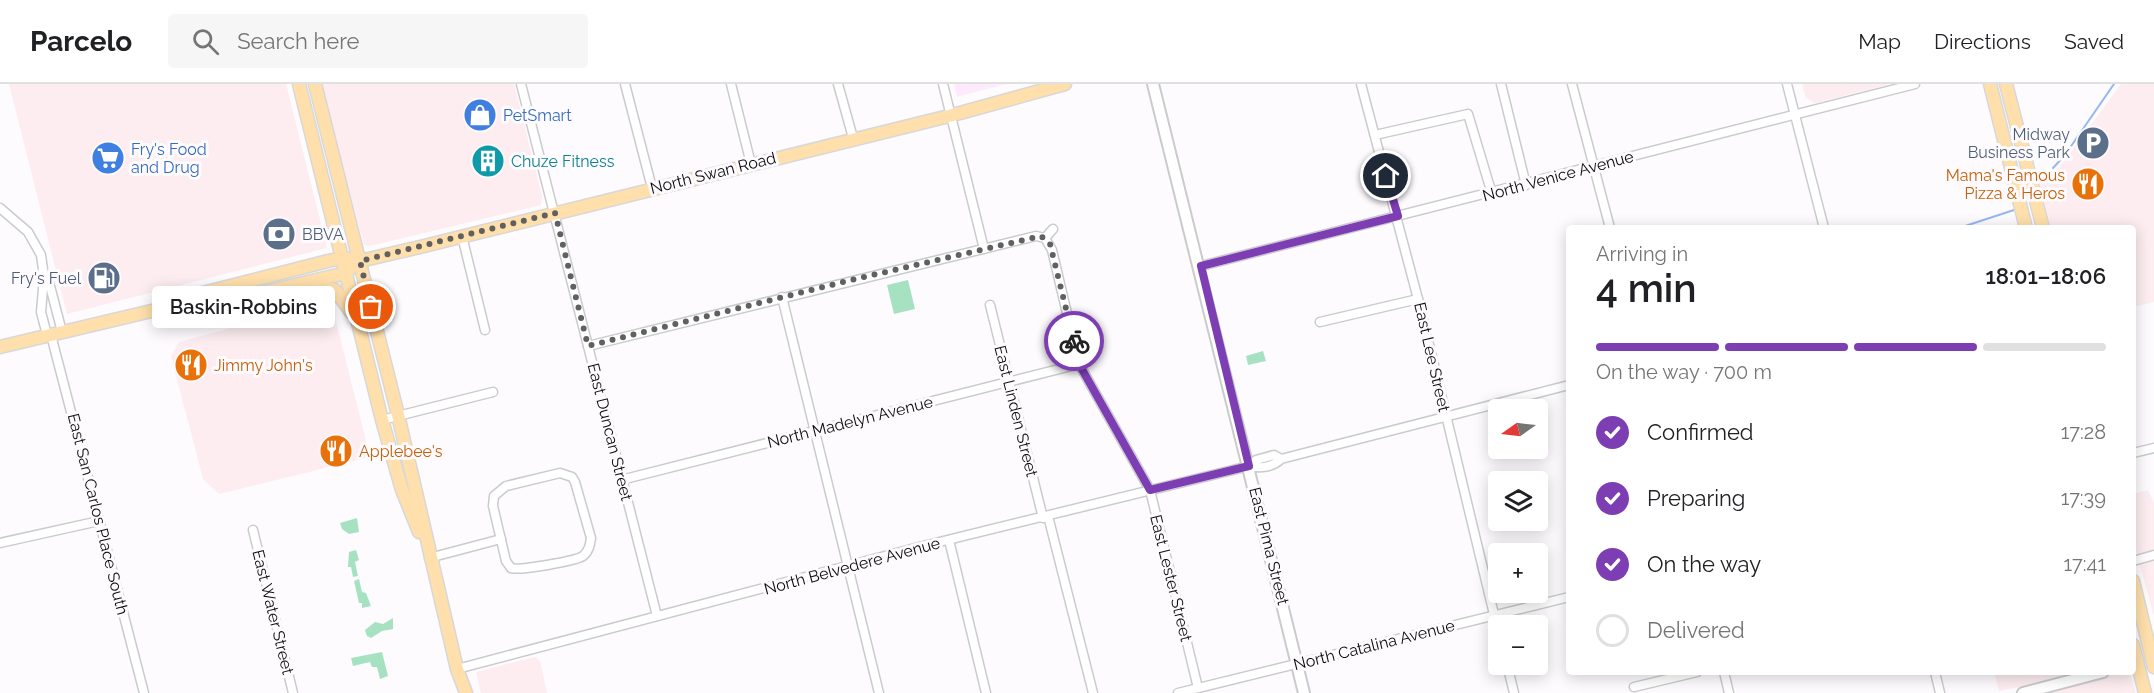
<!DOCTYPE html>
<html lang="en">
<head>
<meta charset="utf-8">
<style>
  :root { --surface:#fff; --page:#f6f6f6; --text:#202124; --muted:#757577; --line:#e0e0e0; --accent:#7d3eb4 }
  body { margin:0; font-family:Raleway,sans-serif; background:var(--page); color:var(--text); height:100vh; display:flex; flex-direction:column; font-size:22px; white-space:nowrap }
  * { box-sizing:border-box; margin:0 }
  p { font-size:20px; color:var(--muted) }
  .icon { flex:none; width:33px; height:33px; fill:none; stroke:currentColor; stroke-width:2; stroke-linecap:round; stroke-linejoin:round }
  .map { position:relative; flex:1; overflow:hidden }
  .drawer { position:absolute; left:1566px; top:141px; width:570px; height:450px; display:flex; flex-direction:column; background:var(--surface); border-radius:6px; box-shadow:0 3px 15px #0003 }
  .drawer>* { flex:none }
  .needle { width:39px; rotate:256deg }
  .controls { position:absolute; left:1488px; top:315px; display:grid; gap:12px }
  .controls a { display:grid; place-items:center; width:60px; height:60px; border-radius:6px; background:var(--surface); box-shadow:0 3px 15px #0003; font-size:30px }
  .pin { position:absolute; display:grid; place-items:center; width:51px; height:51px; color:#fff; margin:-26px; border:3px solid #fff; border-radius:50%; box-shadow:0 2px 6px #0007 }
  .courier { position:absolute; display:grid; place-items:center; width:60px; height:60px; margin:-30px; border:4px solid #7d3eb4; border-radius:50%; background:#fff; color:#222; box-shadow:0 2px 8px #0007 }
  .bubble { position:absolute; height:42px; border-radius:6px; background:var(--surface); box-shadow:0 3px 15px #0003; font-size:20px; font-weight:600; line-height:42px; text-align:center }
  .headline em { font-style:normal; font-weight:600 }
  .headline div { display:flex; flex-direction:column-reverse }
  .headline { display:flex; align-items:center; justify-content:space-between; height:102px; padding:0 30px }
  h1 { font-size:39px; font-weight:600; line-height:45px }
  .bar { display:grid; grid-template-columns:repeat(4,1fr); gap:9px 6px; align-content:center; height:72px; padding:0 30px }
  .bar i { height:8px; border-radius:4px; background:var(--line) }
  .bar .active { background:var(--accent) }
  .bar p { grid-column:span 4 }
  ol { padding:0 30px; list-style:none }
  li { display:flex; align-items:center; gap:18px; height:66px }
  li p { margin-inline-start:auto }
  li .icon { padding:6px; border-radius:50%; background:var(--accent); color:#fff; stroke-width:4 }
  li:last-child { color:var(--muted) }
  li i { width:33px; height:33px; border:3px solid var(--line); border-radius:50% }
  header { display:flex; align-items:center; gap:36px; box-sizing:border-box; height:84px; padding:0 30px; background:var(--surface); border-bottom:2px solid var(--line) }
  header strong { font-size:28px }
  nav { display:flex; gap:33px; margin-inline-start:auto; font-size:21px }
  .search { width:420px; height:54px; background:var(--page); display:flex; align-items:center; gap:15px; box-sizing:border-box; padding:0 21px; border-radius:6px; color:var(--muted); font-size:22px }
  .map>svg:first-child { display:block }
</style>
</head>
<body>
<header>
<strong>Parcelo</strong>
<div class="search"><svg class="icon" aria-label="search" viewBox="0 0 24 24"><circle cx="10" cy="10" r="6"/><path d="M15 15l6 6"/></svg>Search here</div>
<nav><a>Map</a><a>Directions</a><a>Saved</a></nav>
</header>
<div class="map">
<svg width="2154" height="609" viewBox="0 0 2154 609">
  <rect width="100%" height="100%" fill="#fdfbfe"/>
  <g fill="#fdedf0">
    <polygon points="9,0 286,0 327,164 67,230"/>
    <polygon points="321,0 514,0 542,112 541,121 370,162 364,161"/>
    <polygon points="1802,0 1890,0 1815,19 1806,14"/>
    <polygon points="2121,0 2154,0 2154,218 2133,223 2133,144 2051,144 2037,89 2059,84"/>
    <polygon points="324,219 332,222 370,373 219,410 203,395 171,272 179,258"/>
    <polygon points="2148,406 2154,419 2154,533 2133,455 2133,410"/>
    <polygon points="535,573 540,577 547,609 481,609 476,588"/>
    <polygon points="1994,588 2130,588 2136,609 2047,609 2044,598 1999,607"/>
  </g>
  <polygon fill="#fdebfd" points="954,0 1005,0 957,13"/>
  <g fill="#a6e2c2">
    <polygon points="908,196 915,225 894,230 887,201"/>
    <polygon points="1263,267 1266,277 1248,281 1246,272"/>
    <polygon points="357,434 359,448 349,450 342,445 340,439"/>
    <polygon points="356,466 359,476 355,478 358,492 353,493 351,483 348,483 349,468"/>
    <polygon points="359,495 362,508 366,509 371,522 362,524 362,519 359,519 354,497"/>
    <polygon points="393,534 393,545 382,547 371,554 367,552 365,546 375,538 383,540"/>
    <polygon points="382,568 388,592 380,595 377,583 372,583 370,578 353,582 351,574"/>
  </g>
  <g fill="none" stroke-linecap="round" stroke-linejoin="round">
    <g stroke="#94b9ef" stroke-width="2">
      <polyline points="2053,84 2065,71 2114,0"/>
      <polyline points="1959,144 2014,126"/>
    </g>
    <g stroke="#cbcacd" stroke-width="11">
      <g id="minor">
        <polyline points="521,0 657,532"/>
        <polyline points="625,0 652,104"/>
        <polyline points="731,0 751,80"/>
        <polyline points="838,0 853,54"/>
        <polyline points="943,0 984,165"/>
        <polyline points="1361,0 1418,215 1498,547"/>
        <polyline points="1501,0 1526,101"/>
        <polyline points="1572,0 1610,144"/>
        <polyline points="1787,0 1824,144"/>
        <polyline points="1375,51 1468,30 1492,110"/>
        <polyline points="0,124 28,148 41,171 44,193 41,228 47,251"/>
        <polyline points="462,152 485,246"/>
        <polyline points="1045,154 1052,166 1079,280 1150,406 1198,604"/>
        <polyline points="1045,154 1053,145"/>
        <polyline points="1201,182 1915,0"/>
        <polyline points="44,193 49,198 62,248"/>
        <polyline points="782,213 879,609"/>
        <polyline points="990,221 1043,434"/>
        <polyline points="1320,238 1418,215"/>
        <polyline points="51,251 144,609"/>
        <polyline points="588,262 1036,152 1045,154"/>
        <polyline points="382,336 493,308"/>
        <polyline points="2133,369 2154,364"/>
        <path d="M1281 375 1274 371 1256 376 1249 382C1260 385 1273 383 1281 375L1569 301"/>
        <path d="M560 389 572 393 575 398 591 454C590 461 589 467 583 472 576 477 519 487 511 484L506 477 493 422 494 412 506 402Z"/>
        <polyline points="621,396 1079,280"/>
        <polyline points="1048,432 1093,609"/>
        <polyline points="253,446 293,609"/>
        <polyline points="949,456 986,609"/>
        <polyline points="0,459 99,437"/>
        <polyline points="429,474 501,455"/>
        <polyline points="2133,477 2154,471"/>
        <polyline points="1507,580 1514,609"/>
        <polyline points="457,585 919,463 1249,382"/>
        <polyline points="1724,588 1729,609"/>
        <polyline points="1935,588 1940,609"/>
        <polyline points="1634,603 1697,588"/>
        <polyline points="1178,609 1569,513"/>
      </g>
    </g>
    <g stroke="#cbcacd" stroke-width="14">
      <g id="tertiary">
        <polyline points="1153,0 1304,609"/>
        <polyline points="2023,609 2103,588"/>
      </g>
    </g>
    <g stroke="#d8d8d8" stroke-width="15">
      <g id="primary">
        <polyline points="299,0 382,336 402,406 419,448"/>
        <polyline points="315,0 398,331 457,585 466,609"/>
        <polyline points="1990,0 2026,144"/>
        <polyline points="2006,0 2043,144"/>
        <polyline points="312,199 335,206 351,228"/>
        <polyline points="181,220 187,213 328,177 342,174 360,177 420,163 949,32 1065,0"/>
        <polyline points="0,263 181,220 194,225 346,189 350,185"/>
        <polyline points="2133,497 2154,583"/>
        <polyline points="2133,561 2145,609"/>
      </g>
    </g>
    <use href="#minor" stroke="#fff" stroke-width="8"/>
    <use href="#tertiary" stroke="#fff" stroke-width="10"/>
    <use href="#primary" stroke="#ffdfac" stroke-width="12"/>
  </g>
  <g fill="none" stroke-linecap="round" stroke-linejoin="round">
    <polyline stroke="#616061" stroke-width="6" stroke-dasharray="0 10.8" points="371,223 360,177 555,129 588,262 851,196 1041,152 1050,160 1074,257"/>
    <polyline stroke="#7d3eb4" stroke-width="8" points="1074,257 1079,280 1150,406 1249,382 1201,182 1398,132 1386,92"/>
  </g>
  <defs>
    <g id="shop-disc" transform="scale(1.725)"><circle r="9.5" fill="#3f7fe0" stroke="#fdfbfe"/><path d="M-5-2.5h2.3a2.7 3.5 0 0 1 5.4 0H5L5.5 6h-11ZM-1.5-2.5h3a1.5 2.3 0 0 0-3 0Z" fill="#fff"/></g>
    <g id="parking-disc" transform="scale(1.725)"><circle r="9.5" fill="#5c6f8a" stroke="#fdfbfe"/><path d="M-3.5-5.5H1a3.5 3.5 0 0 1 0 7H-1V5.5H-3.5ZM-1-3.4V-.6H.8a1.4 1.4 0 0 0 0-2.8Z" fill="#fff"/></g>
    <g id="supermarket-disc" transform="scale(1.725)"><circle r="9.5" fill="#3f7fe0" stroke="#fdfbfe"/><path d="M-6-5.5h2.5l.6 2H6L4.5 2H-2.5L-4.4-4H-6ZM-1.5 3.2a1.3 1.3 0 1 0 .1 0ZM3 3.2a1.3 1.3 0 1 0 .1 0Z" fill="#fff"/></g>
    <g id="building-disc" transform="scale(1.725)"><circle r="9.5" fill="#0f9aa8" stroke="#fdfbfe"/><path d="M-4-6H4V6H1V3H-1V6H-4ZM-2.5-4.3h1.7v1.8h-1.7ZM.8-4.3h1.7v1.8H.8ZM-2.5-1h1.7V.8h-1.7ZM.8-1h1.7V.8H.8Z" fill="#fff"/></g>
    <g id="restaurant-disc" transform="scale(1.725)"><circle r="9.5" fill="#e8710a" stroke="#fdfbfe"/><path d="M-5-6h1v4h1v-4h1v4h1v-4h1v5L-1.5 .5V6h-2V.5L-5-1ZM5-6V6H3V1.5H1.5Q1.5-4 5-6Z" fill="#fff"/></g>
    <g id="bank-disc" transform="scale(1.725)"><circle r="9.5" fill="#5c6f8a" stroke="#fdfbfe"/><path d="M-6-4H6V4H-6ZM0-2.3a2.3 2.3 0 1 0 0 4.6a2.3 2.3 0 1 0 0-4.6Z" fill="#fff"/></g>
    <g id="fuel-disc" transform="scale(1.725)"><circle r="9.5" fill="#5c6f8a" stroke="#fdfbfe"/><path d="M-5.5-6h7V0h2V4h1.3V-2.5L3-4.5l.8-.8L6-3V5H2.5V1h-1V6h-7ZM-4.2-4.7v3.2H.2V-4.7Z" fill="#fff"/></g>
  </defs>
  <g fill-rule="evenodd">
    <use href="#shop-disc" x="480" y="31"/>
    <use href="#parking-disc" x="2093" y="59"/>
    <use href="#supermarket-disc" x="108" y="74"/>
    <use href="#building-disc" x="488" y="77"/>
    <use href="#restaurant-disc" x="2088" y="100"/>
    <use href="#bank-disc" x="279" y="150"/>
    <use href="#fuel-disc" x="104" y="194"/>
    <use href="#restaurant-disc" x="191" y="281"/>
    <use href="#restaurant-disc" x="336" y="367"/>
  </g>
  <g text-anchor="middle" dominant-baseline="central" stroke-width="6" stroke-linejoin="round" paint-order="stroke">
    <g font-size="16" fill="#366cbe" stroke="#fdfbfe" text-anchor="start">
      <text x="503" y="31">PetSmart</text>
      <text x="131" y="65">Fry's Food<tspan x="131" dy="18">and Drug</tspan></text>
    </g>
    <g font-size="16" fill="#4e5e75" stroke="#fdfbfe" text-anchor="end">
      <text x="2070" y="50">Midway<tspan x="2070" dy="18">Business Park</tspan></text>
      <text x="302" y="150" text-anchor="start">BBVA</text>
      <text x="81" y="194">Fry's Fuel</text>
    </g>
    <g font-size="16" fill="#0d838f" stroke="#fdfbfe" text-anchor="start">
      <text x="511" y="77">Chuze Fitness</text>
    </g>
    <g font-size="16" fill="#0d0c0d" stroke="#fdfbfe">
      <text transform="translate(713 89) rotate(-14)">North Swan Road</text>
      <text transform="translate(1558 92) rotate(-15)">North Venice Avenue</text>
      <text transform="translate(1432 273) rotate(77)">East Lee Street</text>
      <text transform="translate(1016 327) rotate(76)">East Linden Street</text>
      <text transform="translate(850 338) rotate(-14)">North Madelyn Avenue</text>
      <text transform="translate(610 348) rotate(76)">East Duncan Street</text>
      <text transform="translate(98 430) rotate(76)">East San Carlos Place South</text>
      <text transform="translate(1269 462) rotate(76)">East Pima Street</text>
      <text transform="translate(852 482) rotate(-15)">North Belvedere Avenue</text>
      <text transform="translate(1171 494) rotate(76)">East Lester Street</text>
      <text transform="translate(273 528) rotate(76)">East Water Street</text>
      <text transform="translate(1374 561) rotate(-14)">North Catalina Avenue</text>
    </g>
    <g font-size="16" fill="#c56008" stroke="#fdfbfe" text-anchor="start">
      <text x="2065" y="91" text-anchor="end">Mama's Famous<tspan x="2065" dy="18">Pizza &amp; Heros</tspan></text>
      <text x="214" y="281">Jimmy John's</text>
      <text x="359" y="367">Applebee's</text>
    </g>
  </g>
</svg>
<div class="controls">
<a><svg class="needle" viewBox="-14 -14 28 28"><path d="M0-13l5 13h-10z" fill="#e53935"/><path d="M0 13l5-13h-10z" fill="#757577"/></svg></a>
<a><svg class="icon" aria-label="layers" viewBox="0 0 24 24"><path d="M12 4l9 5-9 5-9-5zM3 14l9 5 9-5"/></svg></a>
<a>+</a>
<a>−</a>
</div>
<div class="pin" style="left:371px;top:223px;background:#ea580c"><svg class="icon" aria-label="bag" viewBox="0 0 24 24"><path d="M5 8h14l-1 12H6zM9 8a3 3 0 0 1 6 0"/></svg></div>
<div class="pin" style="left:1386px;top:92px;background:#1f2937"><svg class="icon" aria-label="home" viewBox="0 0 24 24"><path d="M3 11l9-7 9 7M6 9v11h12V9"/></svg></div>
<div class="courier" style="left:1074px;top:257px"><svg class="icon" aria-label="bike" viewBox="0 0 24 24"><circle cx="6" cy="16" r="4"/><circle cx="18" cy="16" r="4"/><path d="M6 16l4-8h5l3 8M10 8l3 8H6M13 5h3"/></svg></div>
<div class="bubble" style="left:152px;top:202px;width:183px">Baskin-Robbins</div>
<section class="drawer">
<div class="headline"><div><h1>4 min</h1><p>Arriving in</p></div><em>18:01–18:06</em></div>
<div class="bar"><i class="active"></i><i class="active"></i><i class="active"></i><i></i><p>On the way · 700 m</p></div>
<ol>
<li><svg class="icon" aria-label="check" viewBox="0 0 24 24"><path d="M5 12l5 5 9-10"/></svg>Confirmed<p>17:28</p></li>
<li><svg class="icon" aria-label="check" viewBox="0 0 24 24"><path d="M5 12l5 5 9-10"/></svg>Preparing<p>17:39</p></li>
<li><svg class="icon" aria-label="check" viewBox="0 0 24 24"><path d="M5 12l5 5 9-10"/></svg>On the way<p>17:41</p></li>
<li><i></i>Delivered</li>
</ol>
</section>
</div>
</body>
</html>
